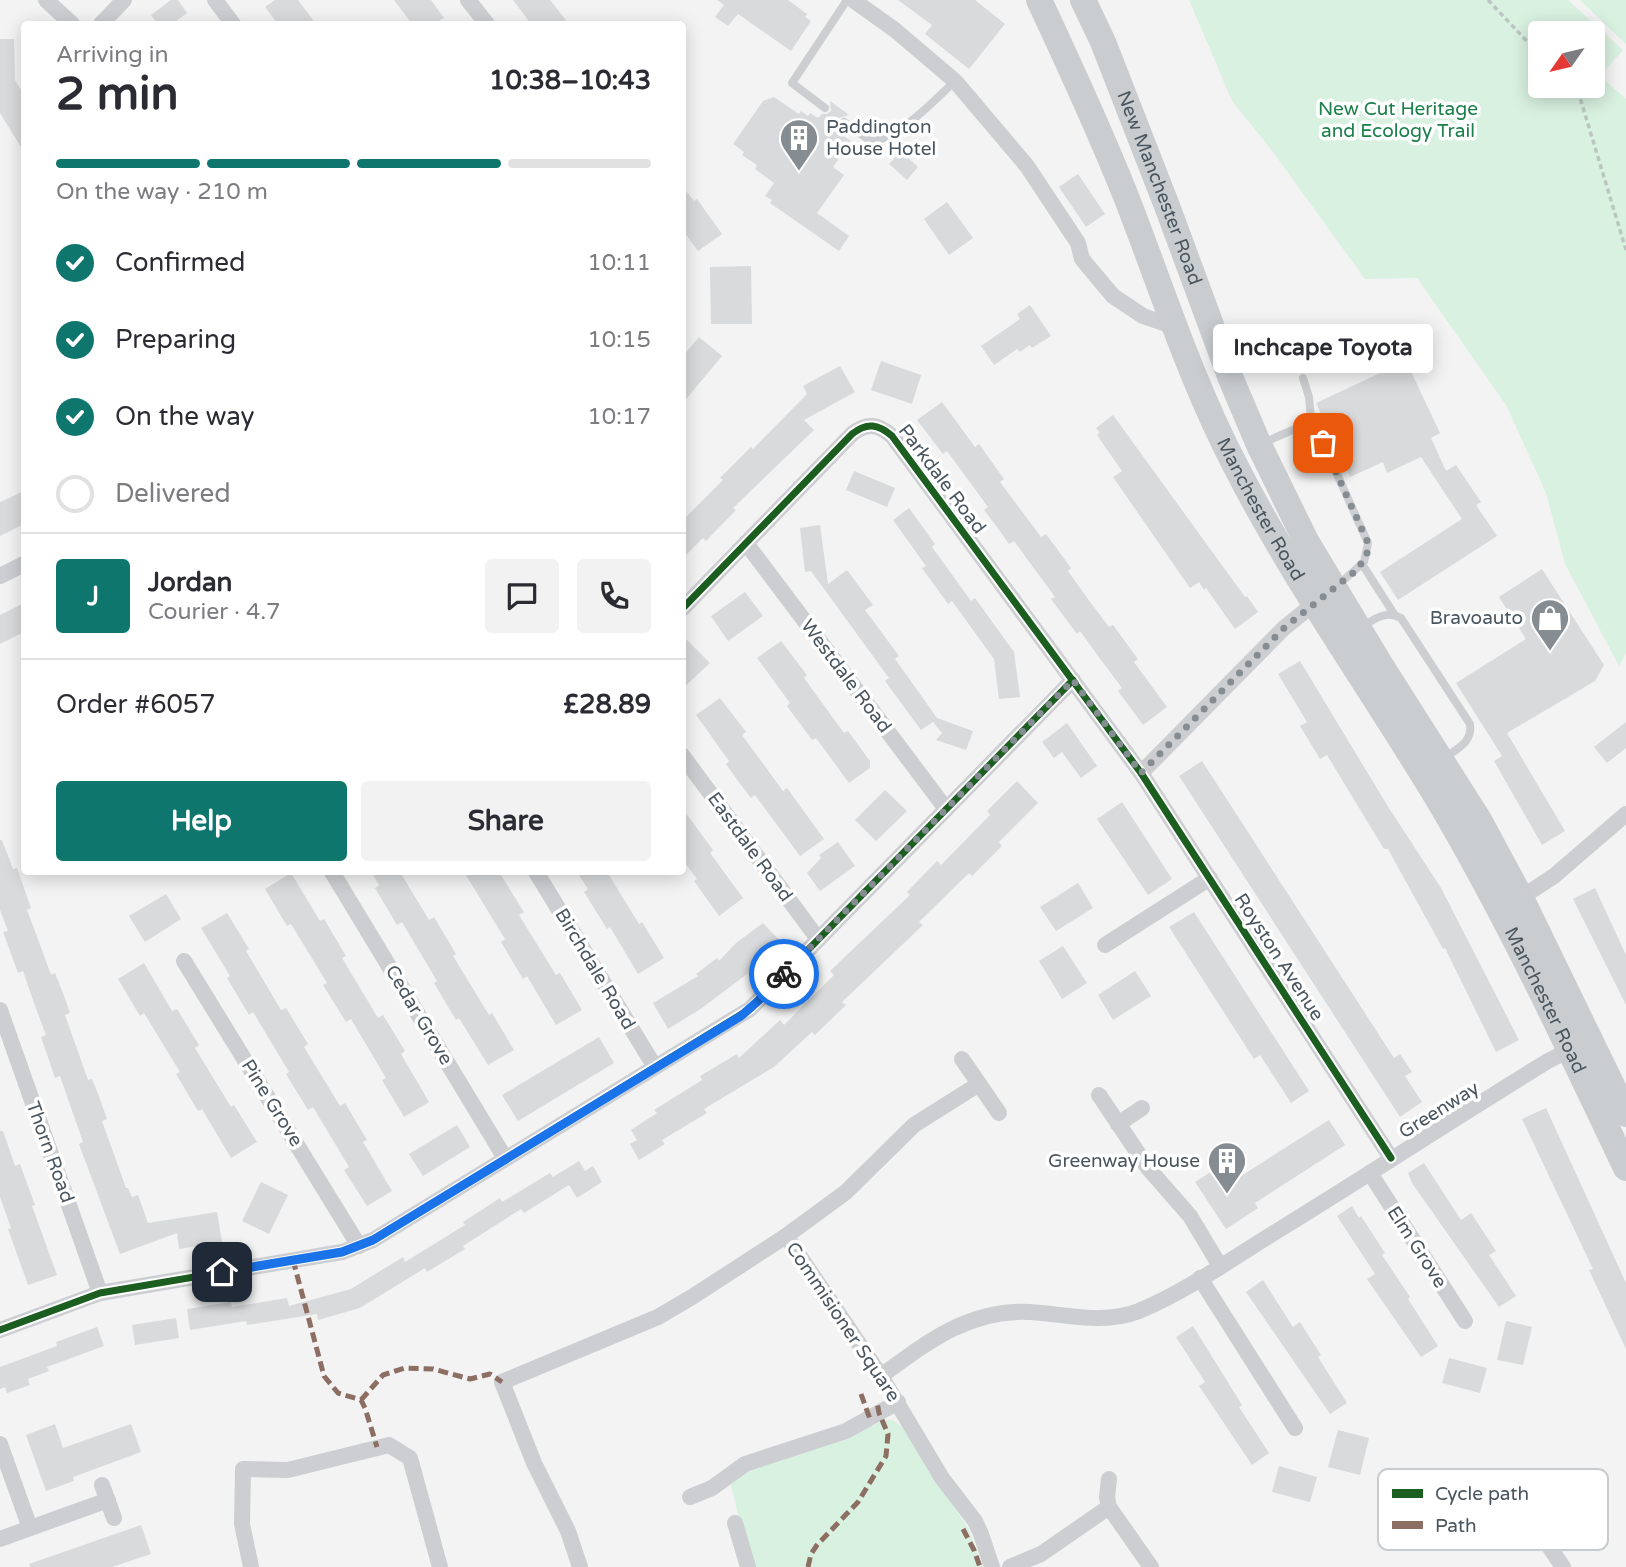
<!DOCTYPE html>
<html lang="en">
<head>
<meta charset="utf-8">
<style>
  :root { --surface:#fff; --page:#f2f2f3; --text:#2b2b33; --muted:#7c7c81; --line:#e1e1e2; --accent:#0f766e }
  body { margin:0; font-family:"Varela Round",sans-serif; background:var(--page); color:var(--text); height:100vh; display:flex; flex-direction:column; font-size:26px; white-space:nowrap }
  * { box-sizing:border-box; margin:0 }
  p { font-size:23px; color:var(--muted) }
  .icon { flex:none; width:38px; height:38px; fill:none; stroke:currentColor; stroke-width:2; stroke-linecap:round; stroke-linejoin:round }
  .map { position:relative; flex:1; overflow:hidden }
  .sheet { position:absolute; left:21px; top:21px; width:665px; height:854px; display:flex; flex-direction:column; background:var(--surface); border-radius:7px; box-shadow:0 4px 18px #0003 }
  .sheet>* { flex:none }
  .needle { width:46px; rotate:236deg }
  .buttons { position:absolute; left:1528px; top:21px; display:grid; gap:14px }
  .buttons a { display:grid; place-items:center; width:77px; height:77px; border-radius:7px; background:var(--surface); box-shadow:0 4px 18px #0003; font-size:35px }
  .pin { position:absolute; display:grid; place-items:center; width:60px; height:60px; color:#fff; margin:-30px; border-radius:14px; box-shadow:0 4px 10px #0006 }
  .courier { position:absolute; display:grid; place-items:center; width:70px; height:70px; margin:-35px; border:5px solid #1a73e8; border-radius:50%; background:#fff; color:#222; box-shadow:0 2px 9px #0007 }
  .bubble { position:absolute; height:49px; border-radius:7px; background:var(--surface); box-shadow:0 4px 18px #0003; font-size:23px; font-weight:700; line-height:49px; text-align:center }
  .summary em { font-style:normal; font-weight:700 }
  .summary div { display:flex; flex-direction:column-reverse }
  .summary { display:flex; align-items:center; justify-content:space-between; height:119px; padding:0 35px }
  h1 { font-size:46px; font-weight:700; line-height:52px }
  .bar { display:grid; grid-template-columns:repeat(4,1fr); gap:10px 7px; align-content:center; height:84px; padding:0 35px }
  .bar i { height:9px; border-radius:5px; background:var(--line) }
  .bar .on { background:var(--accent) }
  .bar p { grid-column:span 4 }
  .line { display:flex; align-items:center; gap:18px; padding:0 35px; border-top:2px solid var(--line) }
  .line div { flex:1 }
  .round { display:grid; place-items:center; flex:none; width:74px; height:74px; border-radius:7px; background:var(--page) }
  ol { padding:0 35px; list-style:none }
  li { display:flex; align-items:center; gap:21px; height:77px }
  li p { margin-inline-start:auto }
  li .icon { padding:7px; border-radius:50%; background:var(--accent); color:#fff; stroke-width:4 }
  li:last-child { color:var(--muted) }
  li i { width:38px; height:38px; border:4px solid var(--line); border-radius:50% }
  .button { display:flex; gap:14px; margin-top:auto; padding:14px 35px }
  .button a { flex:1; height:80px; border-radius:7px; background:var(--accent); color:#fff; font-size:28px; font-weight:700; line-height:80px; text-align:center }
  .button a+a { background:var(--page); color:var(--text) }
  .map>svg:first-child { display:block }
</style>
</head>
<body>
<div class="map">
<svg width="1626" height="1567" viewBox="0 0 1626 1567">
  <rect width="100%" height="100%" fill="#f3f3f3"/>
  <g fill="#d9f1e1" fill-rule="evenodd">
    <path d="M1189 0H1568L1623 50 1600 76 1626 99V653L1619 666 1565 564 1546 493 1506 405 1417 278 1365 279 1270 148 1232 101ZM1540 33H1592V86H1540Z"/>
    <polygon points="1580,0 1626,0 1626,44"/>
    <polygon points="884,1420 893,1420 902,1427 968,1528 983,1567 754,1567 746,1546 731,1486 732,1482 743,1473 846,1438"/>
  </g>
  <g fill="#d9dadb">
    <polygon points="171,0 178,0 187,13 172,24 158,24 151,15"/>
    <polygon points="275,0 298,0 316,24 278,24 265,7"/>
    <polygon points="394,0 431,0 444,18 434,24 412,24"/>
    <polygon points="513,0 550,0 569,24 531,24"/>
    <polygon points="717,0 788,0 807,14 805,17 811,21 791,51 738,14 728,26 715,17 724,5"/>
    <polygon points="898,0 975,0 1005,24 969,69 925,34 932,25"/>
    <polygon points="0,39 14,39 15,80 24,95 24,152 0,113"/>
    <polygon points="774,97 799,114 801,111 808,116 810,113 818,118 822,114 827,114 831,111 830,101 849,115 839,118 837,122 840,127 837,131 851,141 833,167 844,175 817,213 849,236 839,251 770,203 772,200 765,196 774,183 755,169 757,165 742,155 744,152 733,144 763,101"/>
    <polygon points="901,151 918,167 907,180 889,164"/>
    <polygon points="1078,174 1105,214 1086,227 1059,187"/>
    <polygon points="682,186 694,201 697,199 722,234 698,251 682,229"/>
    <polygon points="947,202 973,238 949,255 924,219"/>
    <polygon points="751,266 752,324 711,324 710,267"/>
    <polygon points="1030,305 1051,336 1032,348 1030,345 1020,352 1017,349 994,365 981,346 1020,319 1017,314"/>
    <polygon points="699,337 722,356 682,404 682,357"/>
    <polygon points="881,361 921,375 912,404 871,390"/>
    <polygon points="1406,361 1440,433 1431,438 1446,471 1456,465 1481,502 1476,505 1497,536 1398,600 1380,572 1462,519 1421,457 1387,473 1383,462 1350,477 1316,403"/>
    <polygon points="840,366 855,392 804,420 814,430 733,508 736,510 706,541 703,538 682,559 682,521 723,480 720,478 751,447 753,449 807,394 803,386"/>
    <polygon points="942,402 975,447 979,444 1004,479 1000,482 1041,537 1046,534 1071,568 1068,571 1088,599 1109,627 1113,625 1138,659 1134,662 1167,707 1143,725 1118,691 1122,688 1101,660 1080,631 1077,634 1051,599 1055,597 1014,541 1009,544 997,527 984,510 988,507 947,451 943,454 917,420"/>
    <polygon points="1113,415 1245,597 1247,596 1258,612 1235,629 1206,588 1204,590 1199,582 1190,588 1113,477 1122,471 1097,435 1100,433 1096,428"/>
    <polygon points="854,471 895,488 887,507 846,490"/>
    <polygon points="24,491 24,524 0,536 0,502"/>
    <polygon points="909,508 935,544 932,547 971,601 975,598 1014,652 1020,697 999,699 994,659 952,601 948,604 922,568 926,566 893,520"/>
    <polygon points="820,525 828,584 847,570 873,605 865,610 899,656 895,659 937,718 973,731 966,750 936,740 942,733 933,722 921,730 885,681 889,678 811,571 805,572 800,528"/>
    <polygon points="1542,569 1604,665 1595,681 1507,733 1565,831 1542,845 1494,761 1502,756 1456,683 1526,639 1499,597"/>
    <polygon points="745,592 763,616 728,641 711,616"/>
    <polygon points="24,603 24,632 0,644 0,615"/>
    <polygon points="682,635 710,663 682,689"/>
    <polygon points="781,641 807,675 804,678 844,733 848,731 870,761 870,768 849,783 816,738 812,740 787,706 790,703 757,658"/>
    <polygon points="1300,661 1387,805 1441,888 1519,1040 1496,1052 1445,948 1443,949 1388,849 1384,849 1327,755 1320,759 1300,726 1307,722 1278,674"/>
    <polygon points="720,698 746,732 742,735 783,791 787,788 824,839 800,856 755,795 751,798 738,781 726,764 729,761 696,715"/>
    <polygon points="1626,722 1626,748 1607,763 1594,747"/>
    <polygon points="1067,723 1097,766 1081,778 1062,752 1054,758 1042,742"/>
    <polygon points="1202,761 1394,1058 1400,1054 1412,1072 1405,1076 1422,1102 1400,1117 1179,776"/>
    <polygon points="1017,781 1038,803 999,842 1002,846 972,876 969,873 919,922 923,925 842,1002 846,1005 815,1035 812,1032 774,1067 704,1109 707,1113 662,1140 665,1144 639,1160 630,1144 637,1140 631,1130 657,1113 654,1110 702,1080 700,1076 737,1054 739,1058 780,1020 784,1025 834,975 830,971 910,895 907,892 937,861 941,865 990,815 987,811"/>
    <polygon points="885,790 907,811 876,841 855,820"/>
    <polygon points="1122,802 1172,879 1148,895 1097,819"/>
    <polygon points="682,808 713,850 710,853 743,898 719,916 694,881 697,879 682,859"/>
    <polygon points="0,840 2,840 13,869 17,868 31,908 27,910 39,942 51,975 55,973 63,993 70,1013 65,1015 88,1080 92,1079 100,1099 107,1119 102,1121 126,1188 128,1188 132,1197 138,1195 148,1223 217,1212 222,1242 179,1249 177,1233 120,1254 79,1144 83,1142 60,1076 55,1078 41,1037 46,1035 34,1003 23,971 18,973 3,932 8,931 0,910"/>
    <polygon points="838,842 855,866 820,891 807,873 821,858 819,855"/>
    <polygon points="371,872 400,872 429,920 434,917 456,954 453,956 489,1015 492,1013 514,1050 488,1065 459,1018 456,1020 434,983 437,981 402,922 397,925 375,888 379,885"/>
    <polygon points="464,872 499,872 524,912 519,915 556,975 560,973 582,1010 556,1025 527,976 523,979 501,942 505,939"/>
    <polygon points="577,872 607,872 639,924 642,922 664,958 638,974 610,927 607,929 584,892 588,889"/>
    <polygon points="291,873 320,921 324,919 346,956 342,958 378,1018 383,1015 405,1051 401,1054 429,1102 404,1117 382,1080 386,1078 351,1019 346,1022 323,985 327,983 291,924 287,926 265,889"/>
    <polygon points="1078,883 1093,908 1056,931 1040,907"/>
    <polygon points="1595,888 1626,955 1626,1005 1573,899"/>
    <polygon points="166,894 181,919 145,942 129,916"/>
    <polygon points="1194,912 1309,1091 1291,1103 1260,1055 1254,1059 1169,927"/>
    <polygon points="227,913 249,949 246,951 281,1010 286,1008 308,1044 304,1047 340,1106 345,1103 367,1140 363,1142 392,1191 367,1206 344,1170 349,1167 313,1107 308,1110 286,1074 289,1072 253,1012 249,1015 227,978 230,976 201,928"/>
    <polygon points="763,923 781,942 751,971 702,1008 668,1029 653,1003 698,976 696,974 717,958 719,961 736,943"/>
    <polygon points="1063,946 1087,983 1062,999 1039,961"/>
    <polygon points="144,963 172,1011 177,1009 199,1045 195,1048 231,1107 234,1105 257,1142 231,1158 202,1109 198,1111 176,1074 180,1072 144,1013 140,1016 118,979"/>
    <polygon points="1135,971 1151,996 1113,1020 1098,995"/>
    <polygon points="599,1037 614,1063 518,1121 502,1095"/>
    <polygon points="1546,1108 1626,1283 1626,1349 1589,1270 1593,1269 1522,1119"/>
    <polygon points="1329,1120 1345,1145 1255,1203 1258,1208 1226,1229 1195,1182 1215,1169 1223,1181 1235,1173 1238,1178"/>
    <polygon points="457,1125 470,1147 423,1176 409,1154"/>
    <polygon points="0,1131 3,1131 15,1166 20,1164 35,1205 32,1206 57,1275 28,1285 8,1229 11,1228 0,1197"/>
    <polygon points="579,1161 585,1171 593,1166 602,1182 577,1198 569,1185 524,1213 521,1209 463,1246 465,1249 427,1272 425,1268 360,1308 318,1320 317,1314 247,1325 246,1321 190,1330 187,1309 231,1302 232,1307 287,1298 289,1306 351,1289 403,1257 405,1262 465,1225 463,1222 500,1198 502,1202 550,1173 553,1177"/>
    <polygon points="1424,1163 1461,1220 1471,1213 1496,1251 1489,1255 1516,1296 1499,1307 1412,1183 1408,1173"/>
    <polygon points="261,1182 288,1195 269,1234 242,1221"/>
    <polygon points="1352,1206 1359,1218 1361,1216 1385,1253 1382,1255 1410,1297 1408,1299 1438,1346 1421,1357 1367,1279 1375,1274 1337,1216"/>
    <polygon points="1263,1280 1293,1327 1300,1322 1321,1355 1318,1357 1347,1403 1330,1414 1246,1292"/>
    <polygon points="176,1318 179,1338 135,1345 132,1325"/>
    <polygon points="1506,1321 1532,1327 1523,1365 1497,1360"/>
    <polygon points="1193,1326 1242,1405 1239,1407 1269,1453 1252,1465 1199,1386 1205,1382 1176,1337"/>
    <polygon points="97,1327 104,1346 47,1367 49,1371 28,1379 30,1385 7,1393 5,1387 0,1389 0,1367 57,1346 56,1342"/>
    <polygon points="1449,1358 1487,1368 1480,1393 1442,1383"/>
    <polygon points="55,1424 63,1448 131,1424 141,1452 73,1477 74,1481 46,1491 26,1435"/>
    <polygon points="1338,1430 1369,1438 1360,1475 1328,1467"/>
    <polygon points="1279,1466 1317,1477 1310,1502 1272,1492"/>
    <polygon points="141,1525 151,1554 112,1567 30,1567 29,1564"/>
  </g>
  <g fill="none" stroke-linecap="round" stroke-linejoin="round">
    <g stroke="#bbc6c2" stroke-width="3.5" stroke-dasharray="5 3.5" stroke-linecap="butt">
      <polyline points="1488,0 1540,55"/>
      <polyline points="1592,74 1604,62"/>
      <polyline points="1573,86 1578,91 1582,86"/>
      <polyline points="1578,91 1626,250"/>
    </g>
    <g stroke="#ccced1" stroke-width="8">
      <polyline points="825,108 792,83 847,0"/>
      <path d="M844 122 872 142C902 135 933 102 955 81"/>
      <polyline points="1303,378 1309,397 1312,429"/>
      <polyline points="1263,443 1297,428 1312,429 1323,443 1368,543 1364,562 1337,586"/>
      <polyline points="1362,564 1394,614"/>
      <path d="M1363 626C1376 618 1387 610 1401 618L1470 724C1473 742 1457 749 1444 758"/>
    </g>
    <g stroke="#ccced1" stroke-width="16">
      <polyline points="46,0 72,24"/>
      <polyline points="215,0 233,24"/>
      <polyline points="468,0 487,24"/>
      <polyline points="853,0 895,30 955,81 1027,166 1078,243 1082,259 1113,296 1143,316 1175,327"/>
      <polyline points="101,24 124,0"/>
      <polyline points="746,543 946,809"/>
      <polyline points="0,576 24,564"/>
      <path d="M682 609 852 434C867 422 878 424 892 436L1141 773 1391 1158"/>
      <polyline points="682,755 818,939"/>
      <polyline points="1141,773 1284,628 1320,599"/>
      <polyline points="332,872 505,1158"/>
      <polyline points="536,872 655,1067"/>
      <polyline points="1516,901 1554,876 1626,814"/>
      <polyline points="1105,945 1210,878"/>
      <polyline points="184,961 359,1246"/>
      <polyline points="0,1010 100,1293"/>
      <polyline points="962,1059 999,1113"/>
      <polyline points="1099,1095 1148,1168 1190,1216 1220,1266"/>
      <polyline points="1118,1124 1142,1108"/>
      <polyline points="1370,1173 1465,1321"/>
      <polyline points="786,1236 846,1192 914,1125 979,1084"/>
      <polyline points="1200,1278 1295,1428"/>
      <polyline points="0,1330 100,1293 342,1252 373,1240 750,1009 1073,680"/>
      <path d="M881 1376C926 1343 969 1309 1029 1312 1066 1314 1103 1325 1139 1311 1189 1290 1236 1256 1282 1228 1371 1173 1458 1116 1548 1061L1575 1047"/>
      <polyline points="0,1444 30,1528"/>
      <polyline points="1109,1479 1107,1497 1109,1507 1151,1567"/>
      <polyline points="102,1485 114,1518"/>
      <polyline points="690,1497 712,1488 745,1464 846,1431 898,1402"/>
      <polyline points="1519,1502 1563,1567"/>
      <polyline points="735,1523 748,1567"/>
      <polyline points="0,1539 108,1500"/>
      <polyline points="251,1567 242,1524 243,1469 288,1470 389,1445 410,1458 440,1567"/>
      <polyline points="580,1567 568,1531 534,1463 502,1382 658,1317 692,1297 786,1236 881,1376 942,1478 975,1521 981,1534 992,1567"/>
      <polyline points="1010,1567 1041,1554 1109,1507"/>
    </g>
    <g stroke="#c9cdcf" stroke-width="26">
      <path id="s1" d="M1039 0C1070 66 1100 131 1127 199 1162 289 1191 381 1236 467 1295 582 1371 688 1438 799 1508 917 1567 1044 1626 1168"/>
      <path id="s2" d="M1083 0 1103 42 1167 206 1231 379 1259 445 1306 541 1380 664 1479 820 1521 898 1626 1114"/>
    </g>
    <g stroke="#8d6e63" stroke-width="5" stroke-dasharray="10 5" stroke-linecap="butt">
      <polyline points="293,1260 324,1376 338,1393 361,1400 365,1408 377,1447"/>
      <polyline points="861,1394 870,1419"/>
      <polyline points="361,1400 383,1375 405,1368 433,1369 470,1379 490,1374 502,1382"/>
      <polyline points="963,1529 974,1550 980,1567"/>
      <polyline points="808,1567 811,1554 817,1545 858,1502 886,1456 888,1434 879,1413 877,1402"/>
    </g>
    <g stroke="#fff" stroke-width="11">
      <g id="cycleway">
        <path d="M682 609 852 434C867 422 878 424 892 436L1141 773 1391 1158"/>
        <polyline points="0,1330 100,1293 342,1252 373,1240 750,1009 1073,680"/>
      </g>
    </g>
    <use href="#cycleway" stroke="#1b5e20" stroke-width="7"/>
  </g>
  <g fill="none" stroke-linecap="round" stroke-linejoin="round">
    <polyline stroke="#858d93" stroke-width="7" stroke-dasharray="0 12.6" points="784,974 1073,680 1141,773 1284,628 1358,569 1367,553 1368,543 1323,443"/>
    <polyline stroke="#1a73e8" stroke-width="9" points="222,1272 342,1252 373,1240 741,1016 758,1001 784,974"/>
  </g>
  <defs>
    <g id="building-pin" transform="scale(2.0125)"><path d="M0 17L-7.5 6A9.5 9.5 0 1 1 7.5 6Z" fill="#858d93" stroke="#fff"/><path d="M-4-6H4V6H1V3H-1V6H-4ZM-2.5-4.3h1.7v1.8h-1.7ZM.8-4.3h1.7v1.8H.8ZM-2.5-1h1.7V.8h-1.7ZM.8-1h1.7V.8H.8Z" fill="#fff"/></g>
    <g id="shop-pin" transform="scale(2.0125)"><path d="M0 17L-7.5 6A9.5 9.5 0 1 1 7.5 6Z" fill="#858d93" stroke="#fff"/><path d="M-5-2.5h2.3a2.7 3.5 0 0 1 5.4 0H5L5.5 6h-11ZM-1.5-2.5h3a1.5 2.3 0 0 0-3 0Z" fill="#fff"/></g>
  </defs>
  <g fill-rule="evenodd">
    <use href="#building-pin" x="799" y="138"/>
    <use href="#shop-pin" x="1550" y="618"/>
    <use href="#building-pin" x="1227" y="1161"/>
  </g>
  <g text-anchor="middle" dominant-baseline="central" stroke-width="7" stroke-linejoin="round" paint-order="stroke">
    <g font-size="19" fill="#1b8049" stroke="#fff">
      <text x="1398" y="109">New Cut Heritage<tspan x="1398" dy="22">and Ecology Trail</tspan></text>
    </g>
    <g font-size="19" fill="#4a565f" stroke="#fff" text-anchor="end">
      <text x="826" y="127" text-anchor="start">Paddington<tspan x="826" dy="22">House Hotel</tspan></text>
      <text x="1523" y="618">Bravoauto</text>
      <text x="1200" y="1161">Greenway House</text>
    </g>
    <g font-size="19" fill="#4a565f" stroke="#fff">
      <text stroke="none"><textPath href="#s2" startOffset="203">New Manchester Road</textPath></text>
      <text transform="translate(942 479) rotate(53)">Parkdale Road</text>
      <text stroke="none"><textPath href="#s1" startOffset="556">Manchester Road</textPath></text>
      <text transform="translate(846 676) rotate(53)">Westdale Road</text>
      <text transform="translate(750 847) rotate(54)">Eastdale Road</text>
      <text transform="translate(1279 957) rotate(57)">Royston Avenue</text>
      <text transform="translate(595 969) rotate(59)">Birchdale Road</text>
      <text stroke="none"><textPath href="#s1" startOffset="1124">Manchester Road</textPath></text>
      <text transform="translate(419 1015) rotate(59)">Cedar Grove</text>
      <text transform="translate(272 1103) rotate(58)">Pine Grove</text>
      <text transform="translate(1439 1110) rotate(-32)">Greenway</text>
      <text transform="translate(50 1152) rotate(70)">Thorn Road</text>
      <text transform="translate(1417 1247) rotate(57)">Elm Grove</text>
      <text transform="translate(843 1322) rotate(56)">Commisioner Square</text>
    </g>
  </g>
  <rect x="1378" y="1469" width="230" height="81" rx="10" fill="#fff" stroke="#c9cccf" stroke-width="2"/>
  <rect x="1392" y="1489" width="31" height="9" fill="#1b5e20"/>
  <rect x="1392" y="1521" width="31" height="8" fill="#8d6e63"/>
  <g font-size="19" fill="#4a565f">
    <text x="1435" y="1500">Cycle path</text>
    <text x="1435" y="1532">Path</text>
  </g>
</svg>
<div class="buttons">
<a><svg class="needle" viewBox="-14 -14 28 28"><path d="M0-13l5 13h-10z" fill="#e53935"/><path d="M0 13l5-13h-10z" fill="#7c7c81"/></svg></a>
</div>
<div class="pin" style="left:1323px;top:443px;background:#ea580c"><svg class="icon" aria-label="bag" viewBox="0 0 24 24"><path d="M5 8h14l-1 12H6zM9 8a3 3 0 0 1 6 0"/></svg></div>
<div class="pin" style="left:222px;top:1272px;background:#1f2937"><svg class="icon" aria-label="home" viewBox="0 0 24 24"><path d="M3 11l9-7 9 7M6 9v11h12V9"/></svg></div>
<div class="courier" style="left:784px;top:974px"><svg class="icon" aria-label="bike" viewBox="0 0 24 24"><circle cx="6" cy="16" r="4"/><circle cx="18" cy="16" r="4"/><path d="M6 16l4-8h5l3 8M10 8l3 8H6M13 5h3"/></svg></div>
<div class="bubble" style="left:1213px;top:324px;width:220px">Inchcape Toyota</div>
<section class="sheet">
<div class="summary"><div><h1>2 min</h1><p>Arriving in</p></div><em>10:38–10:43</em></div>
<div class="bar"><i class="on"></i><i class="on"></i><i class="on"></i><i></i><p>On the way · 210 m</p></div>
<ol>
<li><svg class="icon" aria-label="check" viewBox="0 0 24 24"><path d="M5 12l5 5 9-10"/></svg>Confirmed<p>10:11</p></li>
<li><svg class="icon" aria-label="check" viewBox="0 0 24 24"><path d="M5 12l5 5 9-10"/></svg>Preparing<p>10:15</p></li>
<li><svg class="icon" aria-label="check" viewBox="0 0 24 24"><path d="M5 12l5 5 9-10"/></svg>On the way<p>10:17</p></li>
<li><i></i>Delivered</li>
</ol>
<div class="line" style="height:126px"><b class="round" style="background:var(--accent);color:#fff">J</b><div><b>Jordan</b><p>Courier · 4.7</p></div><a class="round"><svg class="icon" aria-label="chat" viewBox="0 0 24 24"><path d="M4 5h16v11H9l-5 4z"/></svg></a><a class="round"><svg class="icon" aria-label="phone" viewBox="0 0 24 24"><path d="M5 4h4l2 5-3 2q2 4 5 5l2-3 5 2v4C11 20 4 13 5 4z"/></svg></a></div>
<div class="line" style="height:91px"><div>Order #6057</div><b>£28.89</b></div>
<div class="button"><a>Help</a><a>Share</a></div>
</section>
</div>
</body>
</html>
